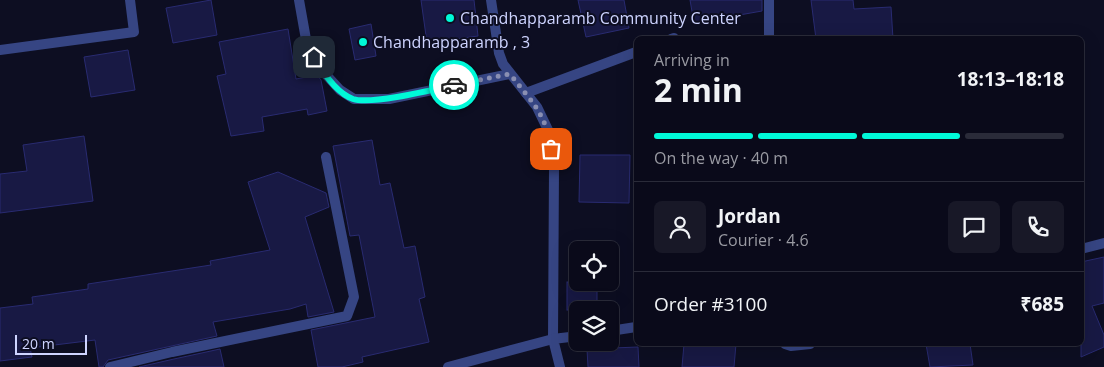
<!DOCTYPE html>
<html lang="en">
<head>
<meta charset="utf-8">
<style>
  :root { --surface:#0a0a1a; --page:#181827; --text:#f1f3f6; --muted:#999aa2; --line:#2a2b39; --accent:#00f9d8 }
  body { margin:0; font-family:"Open Sans",sans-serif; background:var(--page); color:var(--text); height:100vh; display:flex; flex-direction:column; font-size:19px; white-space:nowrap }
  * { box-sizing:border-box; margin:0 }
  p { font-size:16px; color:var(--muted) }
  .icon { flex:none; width:28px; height:28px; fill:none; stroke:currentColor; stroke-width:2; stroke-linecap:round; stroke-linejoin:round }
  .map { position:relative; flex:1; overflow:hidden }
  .side { position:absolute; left:634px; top:36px; width:450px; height:310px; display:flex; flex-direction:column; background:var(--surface); border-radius:8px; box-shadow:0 5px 20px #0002,0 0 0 1px var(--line) }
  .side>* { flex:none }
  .controls { position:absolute; left:569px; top:241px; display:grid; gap:10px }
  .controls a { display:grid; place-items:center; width:50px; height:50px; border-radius:8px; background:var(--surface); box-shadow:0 5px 20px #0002,0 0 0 1px var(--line); font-size:25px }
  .scale { position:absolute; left:15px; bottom:12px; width:72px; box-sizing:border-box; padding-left:5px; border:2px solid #ced4ff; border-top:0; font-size:14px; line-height:18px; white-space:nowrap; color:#ced4ff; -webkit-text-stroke:4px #0d0e22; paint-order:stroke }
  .pin { position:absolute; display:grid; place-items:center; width:42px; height:42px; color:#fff; margin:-21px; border-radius:10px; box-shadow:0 2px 8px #0006 }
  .courier { position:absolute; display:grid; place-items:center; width:50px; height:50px; margin:-25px; border:4px solid #00f9d8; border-radius:50%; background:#fff; color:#222; box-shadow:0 1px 6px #0007 }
  .headline em { font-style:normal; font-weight:700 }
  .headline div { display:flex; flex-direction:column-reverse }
  .headline { display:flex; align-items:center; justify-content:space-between; height:85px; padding:0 20px }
  h1 { font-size:32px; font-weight:700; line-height:38px }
  .bar { display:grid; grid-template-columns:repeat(4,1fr); gap:8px 5px; align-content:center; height:60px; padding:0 20px }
  .bar i { height:6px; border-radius:4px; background:var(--line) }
  .bar .on { background:var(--accent) }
  .bar p { grid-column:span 4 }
  .line { display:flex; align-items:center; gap:12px; padding:0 20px; border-top:1px solid var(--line) }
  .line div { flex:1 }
  .round { display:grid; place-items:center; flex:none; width:52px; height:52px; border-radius:8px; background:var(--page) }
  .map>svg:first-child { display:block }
</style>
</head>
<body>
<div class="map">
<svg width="1104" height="367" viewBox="0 0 1104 367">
  <rect width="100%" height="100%" fill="#0d0e22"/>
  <g fill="#181944" stroke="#292b71">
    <polygon points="211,0 217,35 173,43 166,8"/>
    <polygon points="421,0 474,0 478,36 427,43"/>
    <polygon points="578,0 624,0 629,28 586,37"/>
    <polygon points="690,0 762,0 762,11 694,23"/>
    <polygon points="811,0 853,0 854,9 891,7 893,39 816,39"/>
    <polygon points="371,24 376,56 355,60 349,29"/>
    <polygon points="288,29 296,79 317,75 321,80 327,111 308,115 307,109 262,117 264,131 231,136 217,76 226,74 219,42"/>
    <polygon points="128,50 135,90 91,97 84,57"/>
    <polygon points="84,136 93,201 0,213 0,174 27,171 23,145"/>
    <polygon points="372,140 380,185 390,183 404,248 415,246 425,297 419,299 429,342 362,357 363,362 342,367 318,367 311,330 375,317 359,235 350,236 333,146"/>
    <polygon points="580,155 630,155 629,203 579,202"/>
    <polygon points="278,172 326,193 329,207 305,217 334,312 308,317 306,304 290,309 213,322 217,336 108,360 103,367 99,367 95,340 30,348 32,357 0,361 0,308 33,304 32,297 88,289 88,284 211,265 210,261 270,250 248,182"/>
    <polygon points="1104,257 1104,303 1092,306 1104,335 1104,347 1081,357 1081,262"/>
    <rect x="567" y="282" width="30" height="28"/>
    <polygon points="684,344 736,344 734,367 682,367"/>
    <polygon points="926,344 970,344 973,365 930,367"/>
    <polygon points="638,347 639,367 588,367 587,349"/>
    <polygon points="220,349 224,367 139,367 174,359"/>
  </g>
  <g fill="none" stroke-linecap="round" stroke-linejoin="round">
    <g stroke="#364583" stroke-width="10">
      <polyline points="299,0 307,45 320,68 340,90 354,99 389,99 510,74"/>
      <polyline points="769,0 769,39"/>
      <polyline points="671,39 674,38"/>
      <polyline points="0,50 134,32 130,0"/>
      <polyline points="526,93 636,52"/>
      <polyline points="1081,249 1104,243"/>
      <polyline points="610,331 636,327"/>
      <polyline points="785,344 791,346 810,344"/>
      <polyline points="110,367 172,352 347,316 354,297 326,157"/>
      <polyline points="448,367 553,339 554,168 548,130 537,107 503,64 499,53 491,0"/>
      <polyline points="560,367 553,339 578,336"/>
    </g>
  </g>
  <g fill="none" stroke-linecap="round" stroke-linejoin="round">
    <path stroke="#8a8fb2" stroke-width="5" stroke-dasharray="0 9" d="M454 85 510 74C531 101 546 113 551 149"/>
    <path stroke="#00f9d8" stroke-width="6" d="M314 57C322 71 336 93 353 99 372 105 432 90 454 85"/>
  </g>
  <g fill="#00f9d8" stroke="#0d0e22" stroke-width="2">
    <circle cx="450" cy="18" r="5"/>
    <circle cx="363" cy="42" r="5"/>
  </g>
  <g text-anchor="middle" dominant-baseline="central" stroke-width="4" stroke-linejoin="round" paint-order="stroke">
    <g font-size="16" fill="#ced4ff" stroke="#0d0e22" text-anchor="start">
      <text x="460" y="18">Chandhapparamb Community Center</text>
      <text x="373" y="42">Chandhapparamb , 3</text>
    </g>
  </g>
</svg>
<div class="controls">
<a><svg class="icon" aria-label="locate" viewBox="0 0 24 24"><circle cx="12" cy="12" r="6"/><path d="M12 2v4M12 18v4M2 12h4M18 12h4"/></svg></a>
<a><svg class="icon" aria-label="layers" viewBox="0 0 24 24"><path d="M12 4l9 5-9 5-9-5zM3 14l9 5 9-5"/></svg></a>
</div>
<div class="scale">20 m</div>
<div class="pin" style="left:551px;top:149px;background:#ea580c"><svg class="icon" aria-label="bag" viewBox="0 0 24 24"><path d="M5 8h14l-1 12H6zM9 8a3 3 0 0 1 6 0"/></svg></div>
<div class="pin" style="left:314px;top:57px;background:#1f2937"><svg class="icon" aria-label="home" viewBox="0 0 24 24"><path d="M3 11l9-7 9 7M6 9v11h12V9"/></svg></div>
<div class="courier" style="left:454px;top:85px"><svg class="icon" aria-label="car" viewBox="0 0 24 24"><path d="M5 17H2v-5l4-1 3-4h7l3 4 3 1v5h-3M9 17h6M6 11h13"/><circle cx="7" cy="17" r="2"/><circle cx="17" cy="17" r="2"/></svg></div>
<section class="side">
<div class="headline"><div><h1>2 min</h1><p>Arriving in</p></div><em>18:13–18:18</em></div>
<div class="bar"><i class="on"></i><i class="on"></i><i class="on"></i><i></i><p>On the way · 40 m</p></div>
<div class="line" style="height:90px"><a class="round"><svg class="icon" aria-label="person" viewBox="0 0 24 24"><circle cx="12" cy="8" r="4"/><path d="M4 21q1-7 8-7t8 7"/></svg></a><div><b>Jordan</b><p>Courier · 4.6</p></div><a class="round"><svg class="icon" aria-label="chat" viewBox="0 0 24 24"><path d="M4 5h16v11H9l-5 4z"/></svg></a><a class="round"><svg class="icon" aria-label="phone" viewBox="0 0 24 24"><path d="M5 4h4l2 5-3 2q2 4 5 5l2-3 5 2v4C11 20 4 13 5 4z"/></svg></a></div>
<div class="line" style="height:65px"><div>Order #3100</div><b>₹685</b></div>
</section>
</div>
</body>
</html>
